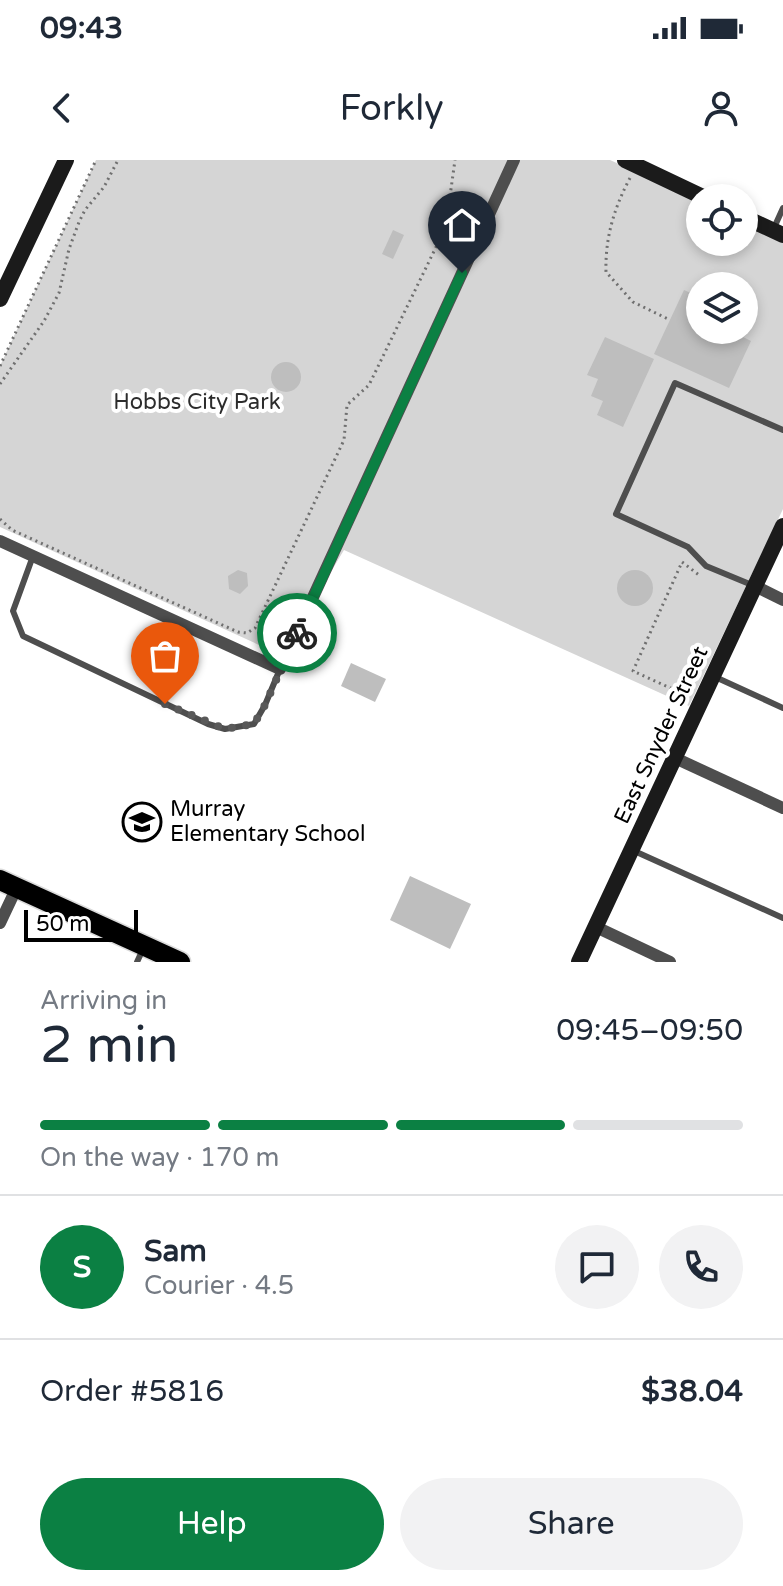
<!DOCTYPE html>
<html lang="en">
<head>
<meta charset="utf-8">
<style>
  :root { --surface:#fff; --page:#f2f2f3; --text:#1f2937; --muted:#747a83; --line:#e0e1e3; --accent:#0b8043 }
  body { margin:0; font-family:"Varela Round",sans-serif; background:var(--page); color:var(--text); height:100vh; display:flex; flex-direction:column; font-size:30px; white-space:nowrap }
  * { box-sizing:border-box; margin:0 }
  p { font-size:26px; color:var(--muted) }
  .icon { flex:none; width:44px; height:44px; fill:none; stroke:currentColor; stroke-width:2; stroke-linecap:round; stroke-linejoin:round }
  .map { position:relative; height:802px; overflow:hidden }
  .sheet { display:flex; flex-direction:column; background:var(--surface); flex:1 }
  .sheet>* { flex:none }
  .controls { position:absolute; left:686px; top:24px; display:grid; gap:16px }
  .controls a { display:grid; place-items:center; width:72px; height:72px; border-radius:50%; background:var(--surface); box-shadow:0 4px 12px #0003; font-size:40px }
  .scale { position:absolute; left:24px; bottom:20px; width:114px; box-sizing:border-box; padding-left:8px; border:4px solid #000; border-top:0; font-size:22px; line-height:28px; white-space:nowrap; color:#000; -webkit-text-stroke:6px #fff; paint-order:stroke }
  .pin { position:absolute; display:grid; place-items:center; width:68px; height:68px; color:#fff; margin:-82px -34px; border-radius:50% 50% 50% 0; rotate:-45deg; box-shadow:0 0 8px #0007 }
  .pin .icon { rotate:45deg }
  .courier { position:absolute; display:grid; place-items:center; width:80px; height:80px; margin:-40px; border:6px solid #0b8043; border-radius:50%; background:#fff; color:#222; box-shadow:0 2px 10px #0007 }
  .overview em { font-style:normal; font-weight:600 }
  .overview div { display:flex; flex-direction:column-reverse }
  .overview { display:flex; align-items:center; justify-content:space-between; height:136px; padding:0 40px }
  h1 { font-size:52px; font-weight:600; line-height:60px }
  .bar { display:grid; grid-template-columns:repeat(4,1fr); gap:12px 8px; align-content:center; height:96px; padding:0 40px }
  .bar i { height:10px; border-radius:6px; background:var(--line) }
  .bar .on { background:var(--accent) }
  .bar p { grid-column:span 4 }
  .line { display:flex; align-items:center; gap:20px; padding:0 40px; border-top:2px solid var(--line) }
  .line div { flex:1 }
  .round { display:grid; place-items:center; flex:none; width:84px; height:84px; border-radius:42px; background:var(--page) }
  .primary-button { display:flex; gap:16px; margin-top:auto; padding:16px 40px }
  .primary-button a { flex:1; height:92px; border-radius:48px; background:var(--accent); color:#fff; font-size:32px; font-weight:600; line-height:92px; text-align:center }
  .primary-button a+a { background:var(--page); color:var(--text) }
  .status { display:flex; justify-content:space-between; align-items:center; height:56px; padding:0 40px; background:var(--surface); direction:ltr }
  .status svg { height:22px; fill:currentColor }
  header { display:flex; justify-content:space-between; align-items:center; height:104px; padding:0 40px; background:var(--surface); font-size:36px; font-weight:600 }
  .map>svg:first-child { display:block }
</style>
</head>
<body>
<div class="status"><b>09:43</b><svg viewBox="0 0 49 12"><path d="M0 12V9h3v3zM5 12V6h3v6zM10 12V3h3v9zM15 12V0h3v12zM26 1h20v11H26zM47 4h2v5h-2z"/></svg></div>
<header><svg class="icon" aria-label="back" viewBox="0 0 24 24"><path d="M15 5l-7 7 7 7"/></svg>Forkly<svg class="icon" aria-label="person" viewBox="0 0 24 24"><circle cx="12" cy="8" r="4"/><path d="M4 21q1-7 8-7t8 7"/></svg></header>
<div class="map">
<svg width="783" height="802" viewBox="0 0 783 802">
  <rect width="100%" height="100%" fill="#fff"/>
  <path fill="#d5d5d5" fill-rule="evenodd" d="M96 0H610L700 41V82H744V62L783 79V349L689 546 344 390 281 495 0 367V206ZM700 126H744V170H700Z"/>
  <g fill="#bebebe">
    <polygon points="393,70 404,75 393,99 382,94"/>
    <polygon points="684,130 700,137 700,170 744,170 744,155 752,159 743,177 751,181 729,228 654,194"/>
    <polygon points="605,177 654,199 623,267 597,255 603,241 591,236 598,219 587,215"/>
    <circle cx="286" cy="217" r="15"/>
    <circle cx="635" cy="428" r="18"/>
    <polygon points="238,410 247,413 248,426 240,434 229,429 228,416"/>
    <polygon points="351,503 386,519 375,542 341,526"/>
    <polygon points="410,716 471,744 450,789 390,760"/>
  </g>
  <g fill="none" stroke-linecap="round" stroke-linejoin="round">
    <g stroke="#dbdbdb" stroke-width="23">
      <polyline id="primary" points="0,720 180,802"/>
    </g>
    <g stroke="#707070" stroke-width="3" stroke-dasharray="2 4" stroke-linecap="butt">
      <path d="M630 18C614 48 605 78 606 112L633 142 670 160"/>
      <polyline points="0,206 96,0"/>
      <polyline points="0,224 44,161 59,133 69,89 79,62 85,50 104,27 118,0"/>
      <polyline points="0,359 12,370 238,472 247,473 255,468 344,280 347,245 369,225 438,83 447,58 455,0"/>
      <polyline points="688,536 633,511 682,402 699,415"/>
    </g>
    <g stroke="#4e4e4e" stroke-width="6">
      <polyline points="773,70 783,48"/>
      <polyline points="33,396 13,451 23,476 208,564 225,569 254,564 265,545 280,509"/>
      <polyline points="752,425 706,406 688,387 616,354 675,223 783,270"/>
      <polyline points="713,516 783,548"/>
      <polyline points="632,690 783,758"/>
      <polyline points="137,802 143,789"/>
    </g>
    <g stroke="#4e4e4e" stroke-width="12">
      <polyline points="0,381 280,509 514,0"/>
      <polyline points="755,426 783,440"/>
      <polyline points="675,598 783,648"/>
      <polyline points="0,763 17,727"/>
      <polyline points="596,767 670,802"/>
    </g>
    <g stroke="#1b1b1b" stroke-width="16">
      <polyline points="625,0 705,38"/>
      <polyline points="744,57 783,75"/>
      <polyline points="0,139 66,0"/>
      <polyline points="579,802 783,366"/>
    </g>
    <use href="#primary" stroke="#000" stroke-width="20"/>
  </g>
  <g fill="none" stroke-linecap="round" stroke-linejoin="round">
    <polyline stroke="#595959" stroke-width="8" stroke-dasharray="0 14.4" points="165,544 225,569 254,564 265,545 297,473"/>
    <polyline stroke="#0b8043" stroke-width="10" points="297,473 462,113"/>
  </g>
  <defs>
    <g id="school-ring" transform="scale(2)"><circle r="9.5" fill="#fff" stroke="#000" stroke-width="1.5"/><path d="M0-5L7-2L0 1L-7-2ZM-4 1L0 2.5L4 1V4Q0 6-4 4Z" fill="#000"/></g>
  </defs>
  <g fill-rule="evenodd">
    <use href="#school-ring" x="142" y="662"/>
  </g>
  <g text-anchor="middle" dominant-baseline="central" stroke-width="8" stroke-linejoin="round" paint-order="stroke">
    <g font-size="22" fill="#2c2c2c" stroke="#fff">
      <text x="197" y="242">Hobbs City Park</text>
    </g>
    <g font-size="22" fill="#000" stroke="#fff">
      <text transform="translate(661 575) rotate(-65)">East Snyder Street</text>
    </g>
    <g font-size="22" fill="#000" stroke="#fff" text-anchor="start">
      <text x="170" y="649">Murray<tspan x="170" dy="25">Elementary School</tspan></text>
    </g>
  </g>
</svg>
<div class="controls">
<a><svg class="icon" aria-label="locate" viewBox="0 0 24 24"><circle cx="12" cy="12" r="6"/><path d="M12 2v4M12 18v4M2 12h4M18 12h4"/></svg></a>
<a><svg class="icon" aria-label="layers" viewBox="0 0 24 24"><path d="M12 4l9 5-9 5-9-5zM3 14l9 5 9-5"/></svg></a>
</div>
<div class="scale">50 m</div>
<div class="pin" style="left:165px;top:544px;background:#ea580c"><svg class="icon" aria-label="bag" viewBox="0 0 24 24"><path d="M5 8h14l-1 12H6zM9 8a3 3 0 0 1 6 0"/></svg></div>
<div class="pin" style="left:462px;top:113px;background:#1f2937"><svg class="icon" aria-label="home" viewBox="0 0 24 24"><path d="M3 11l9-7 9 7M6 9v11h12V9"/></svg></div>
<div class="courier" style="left:297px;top:473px"><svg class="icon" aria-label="bike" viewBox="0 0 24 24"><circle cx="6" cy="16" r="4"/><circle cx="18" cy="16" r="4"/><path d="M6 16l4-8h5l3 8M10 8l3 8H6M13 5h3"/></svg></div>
</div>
<section class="sheet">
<div class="overview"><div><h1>2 min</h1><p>Arriving in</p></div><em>09:45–09:50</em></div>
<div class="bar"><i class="on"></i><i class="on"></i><i class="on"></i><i></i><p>On the way · 170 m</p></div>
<div class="line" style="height:144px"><b class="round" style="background:var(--accent);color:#fff">S</b><div><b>Sam</b><p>Courier · 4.5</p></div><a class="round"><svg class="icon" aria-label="chat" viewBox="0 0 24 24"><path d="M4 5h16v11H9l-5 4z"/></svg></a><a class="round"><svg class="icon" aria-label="phone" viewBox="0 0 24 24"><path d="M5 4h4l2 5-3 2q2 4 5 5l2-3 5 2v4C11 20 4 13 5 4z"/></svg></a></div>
<div class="line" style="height:104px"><div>Order #5816</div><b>$38.04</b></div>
<div class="primary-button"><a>Help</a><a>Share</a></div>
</section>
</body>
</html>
